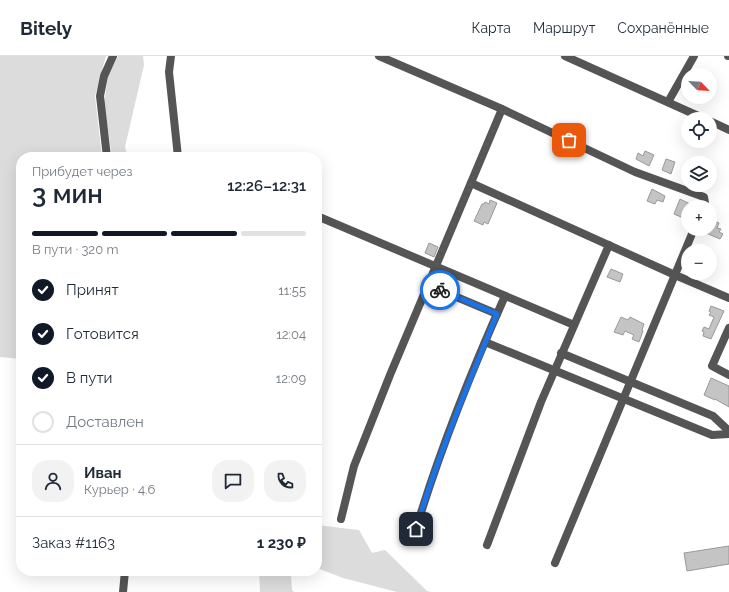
<!DOCTYPE html>
<html lang="ru">
<head>
<meta charset="utf-8">
<style>
  :root { --surface:#fff; --page:#f2f2f3; --text:#1f2937; --muted:#747a83; --line:#e0e1e3; --accent:#111827 }
  body { margin:0; font-family:Raleway,sans-serif; background:var(--page); color:var(--text); height:100vh; display:flex; flex-direction:column; font-size:15px; white-space:nowrap }
  * { box-sizing:border-box; margin:0 }
  p { font-size:13px; color:var(--muted) }
  .icon { flex:none; width:22px; height:22px; fill:none; stroke:currentColor; stroke-width:2; stroke-linecap:round; stroke-linejoin:round }
  .map { position:relative; flex:1; overflow:hidden }
  .drawer { position:absolute; left:16px; top:96px; width:306px; height:424px; display:flex; flex-direction:column; background:var(--surface); border-radius:16px; box-shadow:0 4px 16px #0002 }
  .drawer>* { flex:none }
  .needle { width:26px; rotate:115deg }
  .tools { position:absolute; left:681px; top:12px; display:grid; gap:8px }
  .tools a { display:grid; place-items:center; width:36px; height:36px; border-radius:50%; background:var(--surface); box-shadow:0 4px 16px #0002; font-size:20px }
  .pin { position:absolute; display:grid; place-items:center; width:34px; height:34px; color:#fff; margin:-17px; border-radius:8px; box-shadow:0 2px 6px #0006 }
  .courier { position:absolute; display:grid; place-items:center; width:40px; height:40px; margin:-20px; border:3px solid #1a73e8; border-radius:50%; background:#fff; color:#222; box-shadow:0 1px 5px #0007 }
  .head em { font-style:normal; font-weight:600 }
  .head div { display:flex; flex-direction:column-reverse }
  .head { display:flex; align-items:center; justify-content:space-between; height:68px; padding:0 16px }
  h1 { font-size:26px; font-weight:600; line-height:30px }
  .bar { display:grid; grid-template-columns:repeat(4,1fr); gap:6px 4px; align-content:center; height:48px; padding:0 16px }
  .bar i { height:5px; border-radius:3px; background:var(--line) }
  .bar .on { background:var(--accent) }
  .bar p { grid-column:span 4 }
  .line { display:flex; align-items:center; gap:10px; padding:0 16px; border-top:1px solid var(--line) }
  .line div { flex:1 }
  .round { display:grid; place-items:center; flex:none; width:42px; height:42px; border-radius:16px; background:var(--page) }
  ol { padding:0 16px; list-style:none }
  li { display:flex; align-items:center; gap:12px; height:44px }
  li p { margin-inline-start:auto }
  li .icon { padding:4px; border-radius:50%; background:var(--accent); color:#fff; stroke-width:4 }
  li:last-child { color:var(--muted) }
  li i { width:22px; height:22px; border:2px solid var(--line); border-radius:50% }
  header { display:flex; align-items:center; gap:24px; box-sizing:border-box; height:56px; padding:0 20px; background:var(--surface); border-bottom:1px solid var(--line) }
  header strong { font-size:19px }
  nav { display:flex; gap:22px; margin-inline-start:auto; font-size:14px }
  .map>svg:first-child { display:block }
</style>
</head>
<body>
<header>
<strong>Bitely</strong>
<nav><a>Карта</a><a>Маршрут</a><a>Сохранённые</a></nav>
</header>
<div class="map">
<svg width="729" height="536" viewBox="0 0 729 536">
  <rect width="100%" height="100%" fill="#fff"/>
  <g fill="#dcdcdc">
    <polygon points="0,0 106,0 95,40 102,101 21,101 21,303 0,301"/>
    <polygon points="118,0 143,0 144,9 125,91 128,101 112,101 104,48 108,19"/>
    <polygon points="317,469 359,474 372,497 385,494 427,535 431,536 397,536 343,522 317,512"/>
    <polygon points="259,515 294,515 291,519 292,534 294,536 260,536"/>
  </g>
  <g fill="#c4c4c4" stroke="#999">
    <polygon points="645,95 654,99 649,110 636,103 638,97 643,100"/>
    <polygon points="666,103 675,106 671,118 662,114"/>
    <polygon points="652,133 665,140 663,146 657,144 655,148 647,145"/>
    <polygon points="680,143 690,148 686,156 688,157 688,164 674,158"/>
    <polygon points="490,144 497,147 488,168 484,166 483,169 474,165 482,148 484,148 485,146 489,148"/>
    <polygon points="712,164 719,167 717,172 721,173 719,176 723,178 720,183 706,177 707,173 710,173"/>
    <polygon points="429,187 438,191 434,201 425,197"/>
    <polygon points="611,213 623,218 620,226 607,221"/>
    <polygon points="711,250 724,255 711,283 703,280 704,276 702,275 704,271 709,273 714,261 709,259 711,256 709,255"/>
    <polygon points="621,261 628,264 630,261 644,268 642,274 643,275 639,286 632,283 634,279 625,275 623,279 614,276"/>
    <polygon points="711,322 729,330 729,351 715,343 715,344 704,339"/>
    <polygon points="729,490 729,508 687,515 684,497"/>
  </g>
  <g fill="none" stroke-linecap="round" stroke-linejoin="round">
    <g stroke="#555" stroke-width="8">
      <polyline points="171,0 169,16 178,101"/>
      <polyline points="379,0 502,53 635,116 704,141 705,147 704,151"/>
      <polyline points="565,0 705,63"/>
      <polyline points="728,0 729,0"/>
      <polyline points="668,46 694,0"/>
      <polyline points="710,65 729,74"/>
      <polyline points="107,101 100,40 104,20 113,0"/>
      <polyline points="471,127 675,219 729,242"/>
      <polyline points="317,160 574,269"/>
      <polyline points="428,229 497,258"/>
      <polyline points="729,272 712,310 729,319"/>
      <polyline points="485,286 712,379 729,378"/>
      <polyline points="561,297 713,360 729,375"/>
      <polyline points="341,463 354,410 390,319 502,53"/>
      <path d="M416 473C440 393 471 316 505 240"/>
      <polyline points="487,489 541,346 609,189"/>
      <polyline points="555,507 694,173"/>
      <polyline points="123,536 125,515"/>
    </g>
  </g>
  <g fill="none" stroke-linecap="round" stroke-linejoin="round">
    <polyline stroke="#595959" stroke-width="4" stroke-dasharray="0 7.2" points="440,234 428,229 502,53 569,84"/>
    <path stroke="#1a73e8" stroke-width="5" d="M416 473C438 399 468 329 497 258L440 234"/>
  </g>
</svg>
<div class="tools">
<a><svg class="needle" viewBox="-14 -14 28 28"><path d="M0-13l5 13h-10z" fill="#e53935"/><path d="M0 13l5-13h-10z" fill="#747a83"/></svg></a>
<a><svg class="icon" aria-label="locate" viewBox="0 0 24 24"><circle cx="12" cy="12" r="6"/><path d="M12 2v4M12 18v4M2 12h4M18 12h4"/></svg></a>
<a><svg class="icon" aria-label="layers" viewBox="0 0 24 24"><path d="M12 4l9 5-9 5-9-5zM3 14l9 5 9-5"/></svg></a>
<a>+</a>
<a>−</a>
</div>
<div class="pin" style="left:569px;top:84px;background:#ea580c"><svg class="icon" aria-label="bag" viewBox="0 0 24 24"><path d="M5 8h14l-1 12H6zM9 8a3 3 0 0 1 6 0"/></svg></div>
<div class="pin" style="left:416px;top:473px;background:#1f2937"><svg class="icon" aria-label="home" viewBox="0 0 24 24"><path d="M3 11l9-7 9 7M6 9v11h12V9"/></svg></div>
<div class="courier" style="left:440px;top:234px"><svg class="icon" aria-label="bike" viewBox="0 0 24 24"><circle cx="6" cy="16" r="4"/><circle cx="18" cy="16" r="4"/><path d="M6 16l4-8h5l3 8M10 8l3 8H6M13 5h3"/></svg></div>
<section class="drawer">
<div class="head"><div><h1>3 мин</h1><p>Прибудет через</p></div><em>12:26–12:31</em></div>
<div class="bar"><i class="on"></i><i class="on"></i><i class="on"></i><i></i><p>В пути · 320 m</p></div>
<ol>
<li><svg class="icon" aria-label="check" viewBox="0 0 24 24"><path d="M5 12l5 5 9-10"/></svg>Принят<p>11:55</p></li>
<li><svg class="icon" aria-label="check" viewBox="0 0 24 24"><path d="M5 12l5 5 9-10"/></svg>Готовится<p>12:04</p></li>
<li><svg class="icon" aria-label="check" viewBox="0 0 24 24"><path d="M5 12l5 5 9-10"/></svg>В пути<p>12:09</p></li>
<li><i></i>Доставлен</li>
</ol>
<div class="line" style="height:72px"><a class="round"><svg class="icon" aria-label="person" viewBox="0 0 24 24"><circle cx="12" cy="8" r="4"/><path d="M4 21q1-7 8-7t8 7"/></svg></a><div><b>Иван</b><p>Курьер · 4.6</p></div><a class="round"><svg class="icon" aria-label="chat" viewBox="0 0 24 24"><path d="M4 5h16v11H9l-5 4z"/></svg></a><a class="round"><svg class="icon" aria-label="phone" viewBox="0 0 24 24"><path d="M5 4h4l2 5-3 2q2 4 5 5l2-3 5 2v4C11 20 4 13 5 4z"/></svg></a></div>
<div class="line" style="height:52px"><div>Заказ #1163</div><b>1 230 ₽</b></div>
</section>
</div>
</body>
</html>
